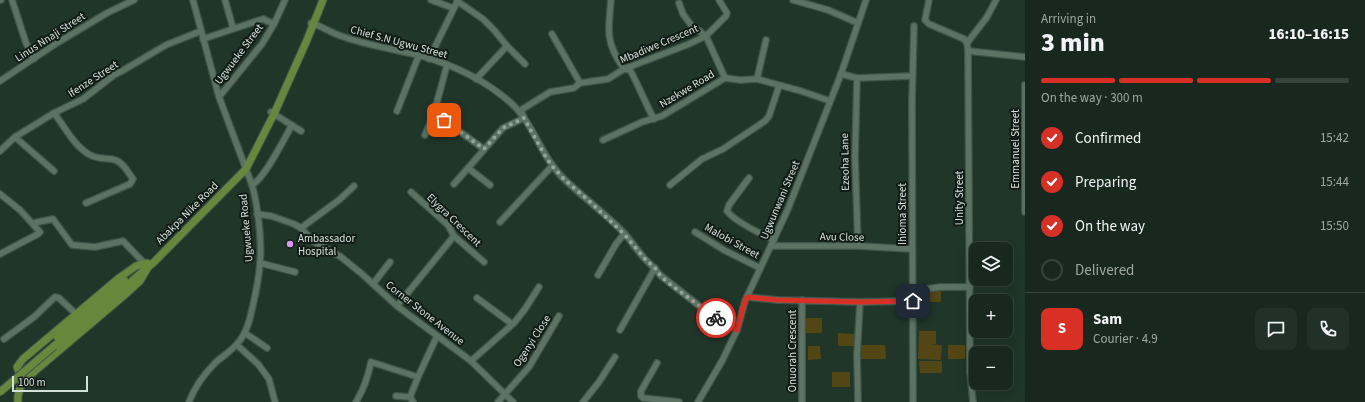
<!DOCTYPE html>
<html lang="en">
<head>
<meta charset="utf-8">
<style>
  :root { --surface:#18281f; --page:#213028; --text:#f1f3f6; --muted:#9fa6a4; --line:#36443d; --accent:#d93025 }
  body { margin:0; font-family:"Source Sans 3",sans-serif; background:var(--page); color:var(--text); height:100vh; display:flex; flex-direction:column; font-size:15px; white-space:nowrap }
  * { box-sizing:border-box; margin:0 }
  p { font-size:13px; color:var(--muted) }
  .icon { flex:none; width:22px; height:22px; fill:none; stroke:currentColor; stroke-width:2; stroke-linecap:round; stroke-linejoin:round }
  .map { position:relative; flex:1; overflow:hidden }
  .details { display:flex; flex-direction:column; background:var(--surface); width:340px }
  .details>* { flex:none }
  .tools { position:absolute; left:969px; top:242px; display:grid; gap:8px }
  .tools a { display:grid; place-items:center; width:44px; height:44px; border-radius:8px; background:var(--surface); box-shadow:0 4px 16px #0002,0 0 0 1px var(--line); font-size:20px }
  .scale { position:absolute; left:12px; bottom:10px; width:76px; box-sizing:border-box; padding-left:4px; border:2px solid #d4e1d9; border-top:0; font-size:11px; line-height:14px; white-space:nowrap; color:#d4e1d9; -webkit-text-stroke:3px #111b15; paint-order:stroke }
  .pin { position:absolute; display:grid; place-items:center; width:34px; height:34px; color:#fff; margin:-17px; border-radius:8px; box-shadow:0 2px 6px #0006 }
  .courier { position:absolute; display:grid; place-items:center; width:40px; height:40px; margin:-20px; border:3px solid #d93025; border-radius:50%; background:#fff; color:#222; box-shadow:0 1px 5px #0007 }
  .head em { font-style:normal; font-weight:800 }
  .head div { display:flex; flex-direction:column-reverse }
  .head { display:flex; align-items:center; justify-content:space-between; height:68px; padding:0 16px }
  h1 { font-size:26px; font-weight:800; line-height:30px }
  .bar { display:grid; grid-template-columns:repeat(4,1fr); gap:6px 4px; align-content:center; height:48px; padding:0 16px }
  .bar i { height:5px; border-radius:3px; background:var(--line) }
  .bar .active { background:var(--accent) }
  .bar p { grid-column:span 4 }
  .line { display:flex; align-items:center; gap:10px; padding:0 16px; border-top:1px solid var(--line) }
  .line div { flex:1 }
  .round { display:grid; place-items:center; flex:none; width:42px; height:42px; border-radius:8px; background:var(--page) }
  ol { padding:0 16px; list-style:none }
  li { display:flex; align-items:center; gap:12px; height:44px }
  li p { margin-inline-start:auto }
  li .icon { padding:4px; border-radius:50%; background:var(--accent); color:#fff; stroke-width:4 }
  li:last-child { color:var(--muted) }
  li i { width:22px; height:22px; border:2px solid var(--line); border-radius:50% }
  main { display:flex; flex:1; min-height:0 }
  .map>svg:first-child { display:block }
</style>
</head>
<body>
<main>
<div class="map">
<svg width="1025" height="402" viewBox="0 0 1025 402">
  <rect width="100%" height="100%" fill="#203629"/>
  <g fill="#534615">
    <polygon points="916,288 941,288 941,302 917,302"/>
    <polygon points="806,318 822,318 822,333 805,333"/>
    <polygon points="919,331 936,331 936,344 929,344 942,345 941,360 918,359"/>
    <polygon points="838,333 854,334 854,346 838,346"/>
    <polygon points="860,345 885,345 886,359 861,359"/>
    <rect x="948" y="345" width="17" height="14"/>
    <polygon points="808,346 820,346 821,359 808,360"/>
    <polygon points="919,361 942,361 942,373 920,373"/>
    <rect x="832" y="372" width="18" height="15"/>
  </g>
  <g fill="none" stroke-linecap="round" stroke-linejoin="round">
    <g stroke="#415449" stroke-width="8">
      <g id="minor">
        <polyline points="0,0 1,0"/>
        <polyline points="12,0 26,43 34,59"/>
        <polyline points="225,0 233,28"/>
        <polyline points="431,0 453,8"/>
        <path d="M611 0C610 10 609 21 609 31 609 44 617 59 624 69L630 70C639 86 645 103 654 119"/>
        <polyline points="793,0 828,10 858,23"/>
        <polyline points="929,0 925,20 929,24 964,39 967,43 968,51 970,371 973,402"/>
        <polyline points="457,1 483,19 494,30 507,46 525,64"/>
        <polyline points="679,3 683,14 691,25 706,36 725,78"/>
        <path d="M311 23C322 26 331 33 341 36 366 45 392 49 418 55 451 64 485 80 511 103 534 124 541 157 564 179 584 198 606 214 625 234 632 242 638 252 646 260 651 265 656 269 660 275L702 308 737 330"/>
        <polyline points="552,34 580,83"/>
        <polyline points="203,39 263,19 274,24"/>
        <polyline points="967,43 987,17 996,0"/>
        <polyline points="968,51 1025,57"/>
        <polyline points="429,59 458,0"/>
        <polyline points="841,74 857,78 912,76"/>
        <polyline points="857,78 855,157 858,246"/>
        <polyline points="476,79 507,46"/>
        <polyline points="757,79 766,40"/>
        <polyline points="0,81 57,43 107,13 134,0"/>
        <polyline points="1025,85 1025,212"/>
        <polyline points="219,97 262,44 274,24 285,0"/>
        <polyline points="397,111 419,55"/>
        <polyline points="271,112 301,131"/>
        <path d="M54 113C65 127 74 146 90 155 98 159 103 158 111 159 122 160 127 171 133 179L130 184 86 203"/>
        <polyline points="434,113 447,65"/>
        <polyline points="425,135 434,113 484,149"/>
        <polyline points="15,137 54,171"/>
        <polyline points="603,140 642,122 662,116 725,78 740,80 757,79 801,91 830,101"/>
        <polyline points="0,151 15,137 54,113 83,99 114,75 122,71 166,45 201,31"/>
        <polyline points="468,168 490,185"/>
        <path d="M749 178 729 205 727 211C735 222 761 234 774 240"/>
        <polyline points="454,184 503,128 524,118 521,110 550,92 574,88 580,83 608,79 624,69 689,44 706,36 726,16 727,13 719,0"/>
        <path d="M252 185C265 178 284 139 292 125"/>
        <polyline points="670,185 702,159 723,149 765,121 769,116 779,86"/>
        <polyline points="411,192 448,225 454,236 484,262"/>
        <polyline points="0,194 20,210 40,232 38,234 0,254"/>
        <polyline points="257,214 271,216 294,224 301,228 313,241 341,257 362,274 397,306 471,361 513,402"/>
        <polyline points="500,222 552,166"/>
        <polyline points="33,223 53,219 72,245 95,247 123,241 145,264"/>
        <polyline points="301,228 339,200 354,186"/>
        <polyline points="695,232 724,250 760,268"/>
        <polyline points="771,246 858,246 912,249"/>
        <polyline points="260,263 295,272"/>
        <polyline points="598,275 616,244 624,234"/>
        <polyline points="373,284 390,262"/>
        <polyline points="914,291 940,287 970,287"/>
        <polyline points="747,297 778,300 860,302 913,301"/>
        <polyline points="477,298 512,324"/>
        <polyline points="802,300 802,402"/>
        <polyline points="397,306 454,236"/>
        <polyline points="620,330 655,268"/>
        <polyline points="245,333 267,348"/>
        <polyline points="4,339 34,317 55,297 59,298 77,315"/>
        <polyline points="237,345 258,364 269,379 275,402"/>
        <polyline points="471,361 514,323 525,309 539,287"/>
        <polyline points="657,363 641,391 641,396 643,398 679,402"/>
        <polyline points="396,396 410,397"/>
        <path d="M189 402C195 386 204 374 216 362 223 356 231 351 237 344 247 333 250 319 253 305 256 292 259 277 260 263 262 242 258 206 252 185L219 97 193 0"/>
        <path d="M356 402C364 389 368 377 371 362L418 377"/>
        <polyline points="413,402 410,397 418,377 437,336"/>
        <polyline points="498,402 529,367 559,316"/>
        <polyline points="583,402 599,382 615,357"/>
        <polyline points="698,402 722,361 737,330 745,301 788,209 841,74 866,0"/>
        <polyline points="858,402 857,355 860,302"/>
        <polyline points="913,402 912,101 914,26"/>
      </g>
    </g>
    <g stroke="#415449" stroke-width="9">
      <g id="major">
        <polyline points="57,337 125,281"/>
        <polyline points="54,346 119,292 154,262 246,169 274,114 307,40 323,0"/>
        <polyline points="22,379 17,367 23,359 119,278 136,266 147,263"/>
        <path d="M18 402C17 394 20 388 23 381L128 292 140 281 147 269"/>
      </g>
    </g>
    <use href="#minor" stroke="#5c7364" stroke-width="5.5"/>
    <use href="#major" stroke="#69873c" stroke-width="7"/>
    <g stroke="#415449" stroke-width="9" stroke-linecap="butt">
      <polyline id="major-bridge" points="0,392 54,346"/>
    </g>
    <use href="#major-bridge" stroke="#69873c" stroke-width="7"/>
  </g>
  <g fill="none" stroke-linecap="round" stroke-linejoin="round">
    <polyline stroke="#95a59b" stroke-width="4" stroke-dasharray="0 7.2" points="444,120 484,149 503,128 524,118 544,154 552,166 564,179 588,200 624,234 646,260 655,268 660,275 667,282 716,318"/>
    <polyline stroke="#d93025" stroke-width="5" points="716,318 737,330 743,307 747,297 778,300 860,302 913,301"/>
  </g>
  <circle fill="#da9af6" stroke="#111b15" stroke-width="1.5" cx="290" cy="244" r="4"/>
  <g text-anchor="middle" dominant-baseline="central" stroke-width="4" stroke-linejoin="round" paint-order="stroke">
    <g font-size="11" fill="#d4e1d9" stroke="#111b15">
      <text transform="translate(50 37) rotate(-33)">Linus Nnaji Street</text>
      <text transform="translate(399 42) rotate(15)">Chief S.N Ugwu Street</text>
      <text transform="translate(659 44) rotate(-23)">Mbadiwe Crescent</text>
      <text transform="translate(239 54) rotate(-53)">Ugwueke Street</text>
      <text transform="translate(93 79) rotate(-33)">Ifenze Street</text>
      <text transform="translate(687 89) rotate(-31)">Nzekwe Road</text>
      <text transform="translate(1015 149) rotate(-90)">Emmanuel Street</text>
      <text transform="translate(845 162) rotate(-91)">Ezeoha Lane</text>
      <text transform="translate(959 198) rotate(-90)">Unity Street</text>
      <text transform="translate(780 200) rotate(-67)">Ugwunwani Street</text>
      <text transform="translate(187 213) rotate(-45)">Abakpa Nike Road</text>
      <text transform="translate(902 214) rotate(-90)">Ihioma Street</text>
      <text transform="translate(454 220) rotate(44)">Elygra Crescent</text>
      <text transform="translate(246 228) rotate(-95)">Ugwueke Road</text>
      <text transform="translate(842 237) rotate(1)">Avu Close</text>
      <text transform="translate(732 241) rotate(29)">Malobi Street</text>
      <text transform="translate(425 313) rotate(38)">Corner Stone Avenue</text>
      <text transform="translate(532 341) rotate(-57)">Ogenyi Close</text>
      <text transform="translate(792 351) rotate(-90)">Onuorah Crescent</text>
    </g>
    <g font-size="11" fill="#d4e1d9" stroke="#111b15" text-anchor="start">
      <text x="298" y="238">Ambassador<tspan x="298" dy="13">Hospital</tspan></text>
    </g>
  </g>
</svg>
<div class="tools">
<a><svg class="icon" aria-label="layers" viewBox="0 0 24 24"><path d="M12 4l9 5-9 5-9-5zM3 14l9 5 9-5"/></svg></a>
<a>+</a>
<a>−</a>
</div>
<div class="scale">100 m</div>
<div class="pin" style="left:444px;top:120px;background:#ea580c"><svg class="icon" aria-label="bag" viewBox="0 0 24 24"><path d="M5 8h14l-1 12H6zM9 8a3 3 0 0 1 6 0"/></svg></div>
<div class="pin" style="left:913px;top:301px;background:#1f2937"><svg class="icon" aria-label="home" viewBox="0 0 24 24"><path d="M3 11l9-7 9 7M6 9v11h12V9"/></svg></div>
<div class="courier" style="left:716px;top:318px"><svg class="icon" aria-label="bike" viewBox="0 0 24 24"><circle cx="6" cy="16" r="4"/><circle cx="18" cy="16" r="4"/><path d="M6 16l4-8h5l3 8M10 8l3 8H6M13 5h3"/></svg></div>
</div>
<section class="details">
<div class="head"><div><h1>3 min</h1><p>Arriving in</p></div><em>16:10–16:15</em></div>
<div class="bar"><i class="active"></i><i class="active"></i><i class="active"></i><i></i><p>On the way · 300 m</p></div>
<ol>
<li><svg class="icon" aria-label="check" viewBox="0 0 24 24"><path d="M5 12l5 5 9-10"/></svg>Confirmed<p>15:42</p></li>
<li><svg class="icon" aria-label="check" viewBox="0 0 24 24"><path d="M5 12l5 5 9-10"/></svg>Preparing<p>15:44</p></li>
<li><svg class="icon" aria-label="check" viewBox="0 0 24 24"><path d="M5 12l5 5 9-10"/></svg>On the way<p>15:50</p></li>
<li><i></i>Delivered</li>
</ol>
<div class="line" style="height:72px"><b class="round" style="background:var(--accent);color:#fff">S</b><div><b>Sam</b><p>Courier · 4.9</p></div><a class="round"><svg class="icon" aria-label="chat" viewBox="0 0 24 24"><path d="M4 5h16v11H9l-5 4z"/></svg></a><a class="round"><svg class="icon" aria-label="phone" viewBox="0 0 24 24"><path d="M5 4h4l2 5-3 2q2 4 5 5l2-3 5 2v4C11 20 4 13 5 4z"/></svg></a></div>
</section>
</main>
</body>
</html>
